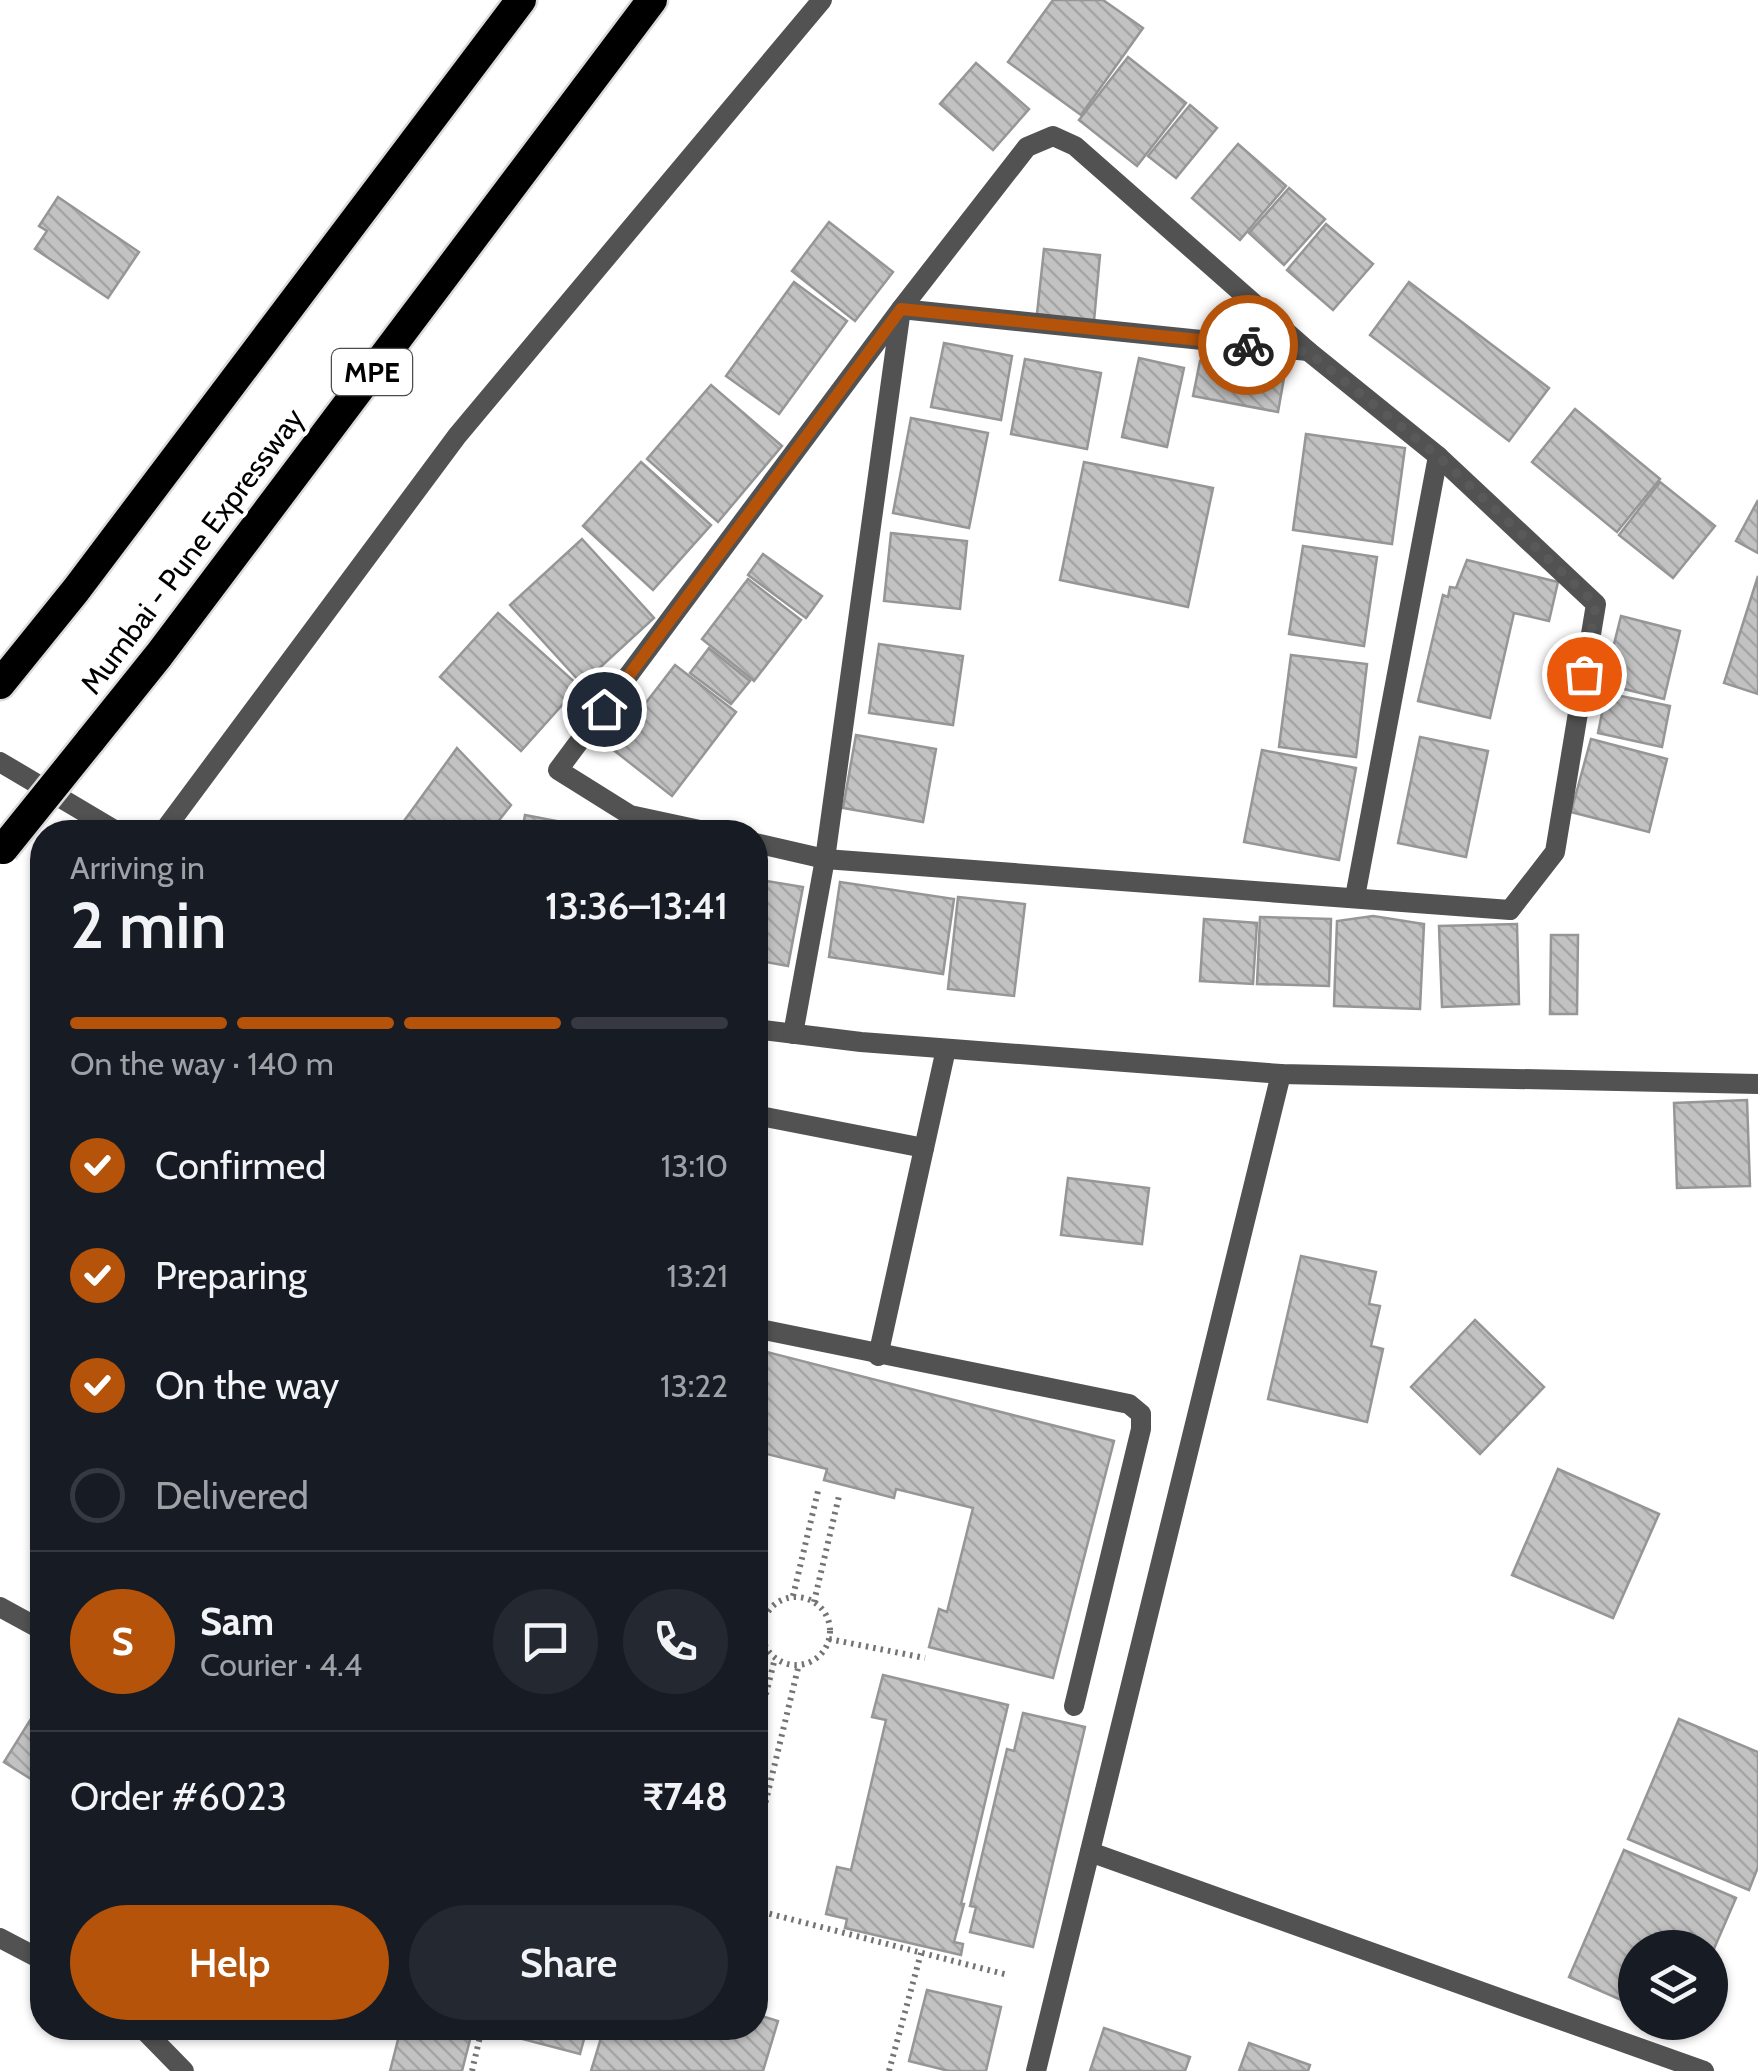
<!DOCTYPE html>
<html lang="en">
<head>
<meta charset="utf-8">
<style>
  :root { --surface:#171b24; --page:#242831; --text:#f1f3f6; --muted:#9ea1a6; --line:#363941; --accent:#b45309 }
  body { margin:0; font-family:Cabin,sans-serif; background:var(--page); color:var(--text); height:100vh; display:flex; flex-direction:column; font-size:38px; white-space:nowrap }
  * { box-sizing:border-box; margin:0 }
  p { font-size:32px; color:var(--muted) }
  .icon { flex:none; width:55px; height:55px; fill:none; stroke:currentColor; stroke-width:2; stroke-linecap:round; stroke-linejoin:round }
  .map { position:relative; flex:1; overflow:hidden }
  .drawer { position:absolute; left:30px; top:820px; width:738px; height:1220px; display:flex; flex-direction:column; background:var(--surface); border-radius:40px; box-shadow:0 2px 8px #0004 }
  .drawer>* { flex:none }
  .tools { position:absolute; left:1618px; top:1930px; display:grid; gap:20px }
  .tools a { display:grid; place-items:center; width:110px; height:110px; border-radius:50%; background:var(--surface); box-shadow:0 2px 8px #0004; font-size:50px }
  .pin { position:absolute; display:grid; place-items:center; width:85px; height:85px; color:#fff; margin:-42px; border:5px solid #fff; border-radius:50%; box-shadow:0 2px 10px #0007 }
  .courier { position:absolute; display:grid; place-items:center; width:100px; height:100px; margin:-50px; border:8px solid #b45309; border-radius:50%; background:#fff; color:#222; box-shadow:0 2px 12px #0007 }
  .overview em { font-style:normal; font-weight:600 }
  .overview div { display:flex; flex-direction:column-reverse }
  .overview { display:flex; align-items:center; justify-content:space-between; height:170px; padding:0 40px }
  h1 { font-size:65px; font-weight:600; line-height:75px }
  .bar { display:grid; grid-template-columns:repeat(4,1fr); gap:15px 10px; align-content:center; height:120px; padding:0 40px }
  .bar i { height:12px; border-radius:8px; background:var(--line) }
  .bar .selected { background:var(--accent) }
  .bar p { grid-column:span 4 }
  .line { display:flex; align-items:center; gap:25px; padding:0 40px; border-top:2px solid var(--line) }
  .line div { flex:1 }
  .round { display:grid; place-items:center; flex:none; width:105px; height:105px; border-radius:52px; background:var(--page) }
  ol { padding:0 40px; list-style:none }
  li { display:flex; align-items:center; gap:30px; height:110px }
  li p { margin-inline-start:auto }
  li .icon { padding:10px; border-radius:50%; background:var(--accent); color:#fff; stroke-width:4 }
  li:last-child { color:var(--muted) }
  li i { width:55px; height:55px; border:5px solid var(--line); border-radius:50% }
  .button { display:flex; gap:20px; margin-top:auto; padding:20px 40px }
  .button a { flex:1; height:115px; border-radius:60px; background:var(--accent); color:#fff; font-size:40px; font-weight:600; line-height:115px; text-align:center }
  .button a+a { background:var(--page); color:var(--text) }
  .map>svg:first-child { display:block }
</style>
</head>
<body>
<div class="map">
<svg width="1758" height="2071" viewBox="0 0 1758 2071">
  <defs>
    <pattern id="building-back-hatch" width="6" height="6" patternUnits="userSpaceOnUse" patternTransform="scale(2.5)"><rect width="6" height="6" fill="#c2c2c2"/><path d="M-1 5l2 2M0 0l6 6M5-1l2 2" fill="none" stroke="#a5a5a5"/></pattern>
  </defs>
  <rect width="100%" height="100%" fill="#fff"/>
  <g fill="url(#building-back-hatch)" stroke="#969696" stroke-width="2.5">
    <polygon points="1053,0 1103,0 1143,28 1081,115 1008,62"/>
    <polygon points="1128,57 1186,103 1137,166 1079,120"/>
    <polygon points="976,63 1029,109 993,150 940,104"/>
    <polygon points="1190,105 1217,128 1176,178 1148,156"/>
    <polygon points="1238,144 1286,186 1240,240 1192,198"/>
    <polygon points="1289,188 1325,219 1284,265 1249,233"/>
    <polygon points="58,197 139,252 108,298 35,249 47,231 39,226"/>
    <polygon points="829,222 893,272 855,321 792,271"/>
    <polygon points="1326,224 1373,264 1333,310 1287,270"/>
    <polygon points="1044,249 1100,255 1094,321 1037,314"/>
    <polygon points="794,282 847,321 779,414 726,376"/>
    <polygon points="1409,282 1549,388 1509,441 1370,335"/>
    <polygon points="944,343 1012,356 1001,420 931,407"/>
    <polygon points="1139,358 1184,368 1167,447 1122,437"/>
    <polygon points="1025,359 1101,373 1087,449 1011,434"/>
    <polygon points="1200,361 1284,378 1278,412 1193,396"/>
    <polygon points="711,385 782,446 718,522 647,459"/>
    <polygon points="1575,409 1660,479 1617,532 1532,462"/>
    <polygon points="911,418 988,433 969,528 893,513"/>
    <polygon points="1306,434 1405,448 1392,544 1293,530"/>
    <polygon points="641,462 711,525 653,590 583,526"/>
    <polygon points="1084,462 1213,488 1188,607 1060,580"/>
    <polygon points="1660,482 1715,526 1673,578 1619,535"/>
    <polygon points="1758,500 1758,553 1736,541"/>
    <polygon points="891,533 967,541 960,609 884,601"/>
    <polygon points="582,539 654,618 582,684 510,605"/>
    <polygon points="1303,546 1377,557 1364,646 1289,634"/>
    <polygon points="763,554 822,596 806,618 748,575"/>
    <polygon points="1467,560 1558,582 1549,621 1514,613 1490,718 1418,701 1443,595 1448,597 1450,587 1456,588"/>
    <polygon points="1758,576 1758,694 1724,683"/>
    <polygon points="748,579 801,620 754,681 702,639"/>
    <polygon points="498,613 579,686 521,751 440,677"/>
    <polygon points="1621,616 1680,631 1664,699 1604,684"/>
    <polygon points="879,644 963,656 953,725 869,713"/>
    <polygon points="709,648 750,681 731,704 690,673"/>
    <polygon points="1291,655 1367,664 1356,757 1279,747"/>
    <polygon points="675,665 736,712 672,796 611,748"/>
    <polygon points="1606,693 1670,706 1662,747 1598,733"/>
    <polygon points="856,735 936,749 923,822 843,808"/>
    <polygon points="1420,737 1488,751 1466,857 1398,843"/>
    <polygon points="1591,739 1667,759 1649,832 1571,812"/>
    <polygon points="457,748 511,805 490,832 396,832"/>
    <polygon points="1262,750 1356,768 1339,860 1244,842"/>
    <polygon points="525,815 598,829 597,832 522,832"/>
    <polygon points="755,879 803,887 788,966 755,960"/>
    <polygon points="840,882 954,899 943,974 829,957"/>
    <polygon points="958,897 1025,904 1014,996 948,989"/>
    <polygon points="1373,916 1424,924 1420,1009 1334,1006 1337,921"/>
    <polygon points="1260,917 1331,919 1329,986 1257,984"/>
    <polygon points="1204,919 1257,923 1253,984 1200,981"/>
    <polygon points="1517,924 1519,1004 1442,1007 1439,926"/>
    <polygon points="1551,935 1578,935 1577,1014 1550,1014"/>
    <polygon points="1747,1100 1750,1186 1677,1188 1674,1103"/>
    <polygon points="1068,1178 1149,1188 1142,1244 1061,1235"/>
    <polygon points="1301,1256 1376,1272 1369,1304 1380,1306 1371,1346 1383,1349 1367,1422 1268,1399"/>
    <polygon points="1475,1320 1544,1387 1480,1454 1411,1387"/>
    <polygon points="755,1349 1114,1441 1053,1678 929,1647 939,1609 947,1612 973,1508 896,1489 894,1498 824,1480 827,1469 755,1451"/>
    <polygon points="1558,1469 1659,1514 1613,1618 1512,1575"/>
    <polygon points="883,1675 1008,1705 961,1904 964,1904 954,1942 963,1944 961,1955 845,1928 847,1919 826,1914 837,1867 851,1870 886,1720 872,1717"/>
    <polygon points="42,1701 42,1786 4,1762"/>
    <polygon points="1023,1713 1085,1727 1033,1947 970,1932 976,1907 970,1906 1007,1749 1014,1751"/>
    <polygon points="1679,1719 1758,1752 1758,1867 1749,1890 1628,1839"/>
    <polygon points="1624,1850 1736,1898 1710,1958 1710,1948 1635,1948 1635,2006 1569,1977"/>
    <polygon points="927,1990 1001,2007 986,2071 949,2071 909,2061"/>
    <polygon points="755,2014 778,2021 763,2071 591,2071 604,2028 755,2028"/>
    <polygon points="401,2028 473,2028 462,2071 390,2071"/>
    <polygon points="504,2028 587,2028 580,2054 503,2034"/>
    <polygon points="1104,2028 1190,2057 1185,2071 1090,2071"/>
    <polygon points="1249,2043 1310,2065 1308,2071 1239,2071"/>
  </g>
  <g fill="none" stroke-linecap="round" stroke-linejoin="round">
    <g stroke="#dbdbdb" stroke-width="35">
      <g id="motorway">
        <polyline points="0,684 76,590 521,0"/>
        <polyline points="90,741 159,655 652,0"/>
      </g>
    </g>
    <g stroke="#747474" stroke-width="6" stroke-dasharray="2.5 5" stroke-linecap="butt">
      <polyline points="793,1596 818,1491"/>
      <circle cx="796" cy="1631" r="34"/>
      <polyline points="814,1602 839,1496"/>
      <polyline points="829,1639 925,1658"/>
      <polyline points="755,1738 775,1658"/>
      <polyline points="755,1846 799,1664"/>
      <polyline points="755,1910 1008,1975"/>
      <polyline points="472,2071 482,2028"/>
      <polyline points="889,2071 921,1953"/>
    </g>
    <g stroke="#525252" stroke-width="20">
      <polyline points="755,1115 924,1148"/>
      <polyline points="755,1328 1129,1404 1141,1414 1141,1429 1074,1706"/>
      <polyline points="878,1356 946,1049"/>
    </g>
    <g stroke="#525252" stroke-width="20">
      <polyline points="0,762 118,832"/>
      <polyline points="163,832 457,436 822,0"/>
      <polyline points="709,832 630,815 558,770 901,309 1027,147 1053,136 1075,146 1308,351 1438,456 1596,604 1555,852 1510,910 825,859 755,843"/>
      <polyline points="1355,897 1438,456"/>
      <polyline points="755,1029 861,1042 1281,1074 1758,1084"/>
      <polyline points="793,1034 825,859 901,309 1308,351"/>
      <polyline points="0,1607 42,1630"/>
      <polyline points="1090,1852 1704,2071"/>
      <polyline points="0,1938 42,1960"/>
      <polyline points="142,2028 184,2071"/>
      <polyline points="1036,2071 1281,1074"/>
    </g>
    <use href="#motorway" stroke="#000" stroke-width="30"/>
    <g stroke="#dbdbdb" stroke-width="35" stroke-linecap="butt">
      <polyline id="motorway-bridge" points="3,849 90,741"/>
    </g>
    <use href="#motorway-bridge" stroke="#000" stroke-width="30"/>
  </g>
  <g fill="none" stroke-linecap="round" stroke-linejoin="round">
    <polyline stroke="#595959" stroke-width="10" stroke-dasharray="0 18" points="1248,345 1308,352 1438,456 1596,604 1584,674"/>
    <polyline stroke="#b45309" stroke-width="12" points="604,709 901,309 1248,345"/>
  </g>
  <g text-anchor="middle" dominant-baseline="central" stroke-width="8" stroke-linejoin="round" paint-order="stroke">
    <rect fill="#fff" stroke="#4c4c4c" stroke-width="2.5" x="332" y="349" width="80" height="46" rx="8"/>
    <g font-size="28" font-weight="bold" fill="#000">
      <text x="372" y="372">MPE</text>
    </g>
    <g font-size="30" fill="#000" stroke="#fff">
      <text transform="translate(192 551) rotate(-53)">Mumbai - Pune Expressway</text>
    </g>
  </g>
</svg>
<div class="tools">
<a><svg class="icon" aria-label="layers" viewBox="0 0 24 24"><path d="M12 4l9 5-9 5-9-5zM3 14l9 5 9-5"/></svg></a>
</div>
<div class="pin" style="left:1584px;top:674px;background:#ea580c"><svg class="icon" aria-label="bag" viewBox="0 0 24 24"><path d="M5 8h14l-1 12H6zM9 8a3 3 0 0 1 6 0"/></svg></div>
<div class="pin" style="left:604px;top:709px;background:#1f2937"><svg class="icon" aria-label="home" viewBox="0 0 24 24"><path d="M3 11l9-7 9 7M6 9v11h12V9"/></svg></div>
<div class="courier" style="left:1248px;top:345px"><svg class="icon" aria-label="bike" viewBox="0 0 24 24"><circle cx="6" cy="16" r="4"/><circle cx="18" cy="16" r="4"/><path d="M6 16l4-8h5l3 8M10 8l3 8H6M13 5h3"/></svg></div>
<section class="drawer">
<div class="overview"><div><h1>2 min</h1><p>Arriving in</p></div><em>13:36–13:41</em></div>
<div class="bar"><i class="selected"></i><i class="selected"></i><i class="selected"></i><i></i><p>On the way · 140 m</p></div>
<ol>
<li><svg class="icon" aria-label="check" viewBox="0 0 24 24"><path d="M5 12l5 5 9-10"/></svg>Confirmed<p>13:10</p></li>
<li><svg class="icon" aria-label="check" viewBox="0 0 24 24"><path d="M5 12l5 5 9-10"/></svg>Preparing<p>13:21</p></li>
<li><svg class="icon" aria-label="check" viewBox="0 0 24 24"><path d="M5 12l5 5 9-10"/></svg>On the way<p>13:22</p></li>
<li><i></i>Delivered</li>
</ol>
<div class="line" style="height:180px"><b class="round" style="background:var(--accent);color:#fff">S</b><div><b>Sam</b><p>Courier · 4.4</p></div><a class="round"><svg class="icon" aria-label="chat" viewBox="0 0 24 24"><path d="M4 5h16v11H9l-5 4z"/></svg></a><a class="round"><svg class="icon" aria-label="phone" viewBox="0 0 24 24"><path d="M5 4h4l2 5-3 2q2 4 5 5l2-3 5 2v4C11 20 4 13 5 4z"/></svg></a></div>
<div class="line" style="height:130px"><div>Order #6023</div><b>₹748</b></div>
<div class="button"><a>Help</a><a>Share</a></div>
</section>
</div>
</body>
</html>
